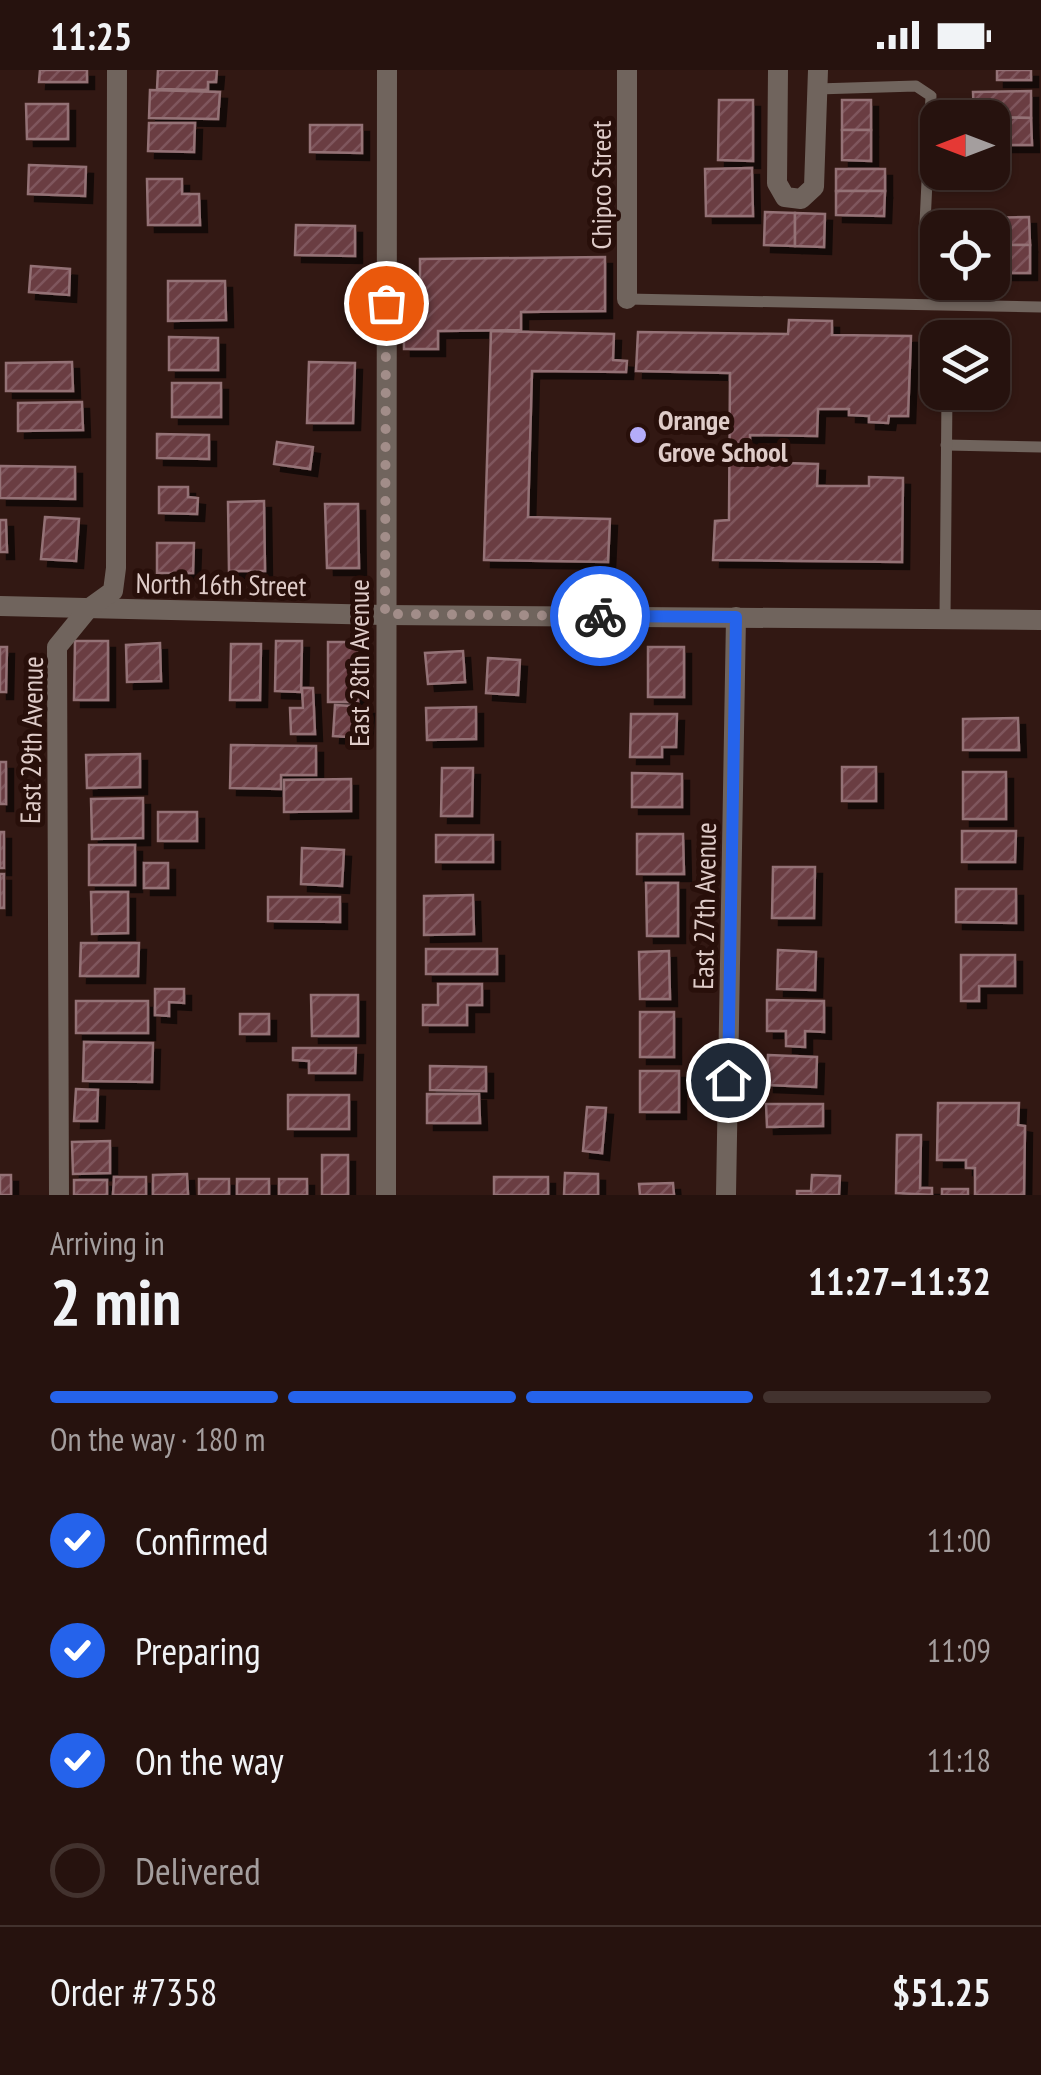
<!DOCTYPE html>
<html lang="en">
<head>
<meta charset="utf-8">
<style>
  :root { --surface:#26120e; --page:#2e1b17; --text:#f1f3f6; --muted:#a49e9e; --line:#42322e; --accent:#2563eb }
  body { margin:0; font-family:"PT Sans Narrow",sans-serif; background:var(--page); color:var(--text); height:100vh; display:flex; flex-direction:column; font-size:38px; white-space:nowrap }
  * { box-sizing:border-box; margin:0 }
  p { font-size:32px; color:var(--muted) }
  .icon { flex:none; width:55px; height:55px; fill:none; stroke:currentColor; stroke-width:2; stroke-linecap:round; stroke-linejoin:round }
  .map { position:relative; height:1125px; overflow:hidden }
  .panel { display:flex; flex-direction:column; background:var(--surface); flex:1 }
  .panel>* { flex:none }
  .needle { width:65px; rotate:270deg }
  .buttons { position:absolute; left:920px; top:30px; display:grid; gap:20px }
  .buttons a { display:grid; place-items:center; width:90px; height:90px; border-radius:20px; background:var(--surface); box-shadow:0 2px 8px #0004,0 0 0 2px var(--line); font-size:50px }
  .pin { position:absolute; display:grid; place-items:center; width:85px; height:85px; color:#fff; margin:-42px; border:5px solid #fff; border-radius:50%; box-shadow:0 2px 10px #0007 }
  .courier { position:absolute; display:grid; place-items:center; width:100px; height:100px; margin:-50px; border:8px solid #2563eb; border-radius:50%; background:#fff; color:#222; box-shadow:0 2px 12px #0007 }
  .headline em { font-style:normal; font-weight:600 }
  .headline div { display:flex; flex-direction:column-reverse }
  .headline { display:flex; align-items:center; justify-content:space-between; height:170px; padding:0 50px }
  h1 { font-size:65px; font-weight:600; line-height:75px }
  .bar { display:grid; grid-template-columns:repeat(4,1fr); gap:15px 10px; align-content:center; height:120px; padding:0 50px }
  .bar i { height:12px; border-radius:8px; background:var(--line) }
  .bar .selected { background:var(--accent) }
  .bar p { grid-column:span 4 }
  .line { display:flex; align-items:center; gap:25px; padding:0 50px; border-top:2px solid var(--line) }
  .line div { flex:1 }
  ol { padding:0 50px; list-style:none }
  li { display:flex; align-items:center; gap:30px; height:110px }
  li p { margin-inline-start:auto }
  li .icon { padding:10px; border-radius:50%; background:var(--accent); color:#fff; stroke-width:4 }
  li:last-child { color:var(--muted) }
  li i { width:55px; height:55px; border:5px solid var(--line); border-radius:50% }
  .status { display:flex; justify-content:space-between; align-items:center; height:70px; padding:0 50px; background:var(--surface); direction:ltr }
  .status svg { height:28px; fill:currentColor }
  .map>svg:first-child { display:block }
</style>
</head>
<body>
<div class="status"><b>11:25</b><svg viewBox="0 0 49 12"><path d="M0 12V9h3v3zM5 12V6h3v6zM10 12V3h3v9zM15 12V0h3v12zM26 1h20v11H26zM47 4h2v5h-2z"/></svg></div>
<div class="map">
<svg width="1041" height="1125" viewBox="0 0 1041 1125">
  <defs>
    <pattern id="building-hatch" width="6" height="6" patternUnits="userSpaceOnUse" patternTransform="scale(2.5)"><rect width="6" height="6" fill="#6a3c43"/><path d="M-1 1l2-2M0 6l6-6M5 7l2-2" fill="none" stroke="#7f575d"/></pattern>
    <filter id="shadow"><feDropShadow dx="7" dy="7" stdDeviation="0" flood-color="#0009"/></filter>
  </defs>
  <rect width="100%" height="100%" fill="#321813"/>
  <g fill="url(#building-hatch)" stroke="#947276" stroke-width="2.5" filter="url(#shadow)">
    <polygon points="40,0 87,0 87,12 39,12"/>
    <polygon points="158,0 217,0 216,12 208,12 208,20 157,19"/>
    <rect x="997" y="0" width="34" height="10"/>
    <polygon points="150,20 220,22 218,49 149,48"/>
    <polygon points="1031,21 1031,48 974,47 973,22"/>
    <polygon points="719,30 753,30 753,91 718,90"/>
    <rect x="842" y="30" width="29" height="30"/>
    <polygon points="26,34 68,34 68,69 27,69"/>
    <polygon points="974,47 1031,48 1032,75 992,75 992,48"/>
    <polygon points="149,53 195,53 194,82 148,81"/>
    <polygon points="310,55 362,55 362,83 310,82"/>
    <polygon points="842,60 871,60 871,91 842,90"/>
    <polygon points="29,95 86,97 85,126 28,124"/>
    <polygon points="752,98 753,146 706,146 705,99"/>
    <rect x="836" y="99" width="49" height="22"/>
    <polygon points="147,109 182,109 182,124 199,124 200,155 148,155"/>
    <polygon points="836,121 885,121 884,146 836,145"/>
    <polygon points="765,142 795,143 795,176 764,175"/>
    <polygon points="795,143 825,144 824,177 795,176"/>
    <polygon points="1029,147 1030,175 992,175 992,158 971,158 971,148"/>
    <polygon points="296,155 355,156 355,186 295,185"/>
    <rect x="992" y="175" width="38" height="28"/>
    <polygon points="605,187 605,241 521,242 521,260 438,261 438,279 404,279 403,208 420,207 420,189"/>
    <polygon points="31,196 70,199 69,225 29,222"/>
    <polygon points="168,211 225,211 226,250 168,251"/>
    <polygon points="789,250 832,251 832,265 911,266 908,346 889,346 888,353 869,352 869,346 849,345 849,339 818,339 817,366 750,365 750,392 818,394 817,416 869,416 869,407 903,408 902,492 713,490 715,451 729,450 730,303 636,301 638,262 788,264"/>
    <polygon points="491,261 614,264 613,290 627,291 626,302 532,301 528,447 610,449 608,492 484,490"/>
    <polygon points="169,267 218,268 218,300 169,300"/>
    <polygon points="72,292 73,321 6,321 6,293"/>
    <polygon points="309,292 355,293 353,353 307,353"/>
    <rect x="172" y="313" width="49" height="34"/>
    <polygon points="82,332 83,360 18,361 18,333"/>
    <polygon points="157,364 209,365 209,389 157,388"/>
    <polygon points="277,372 313,377 310,399 274,394"/>
    <polygon points="0,396 75,397 75,429 0,428"/>
    <polygon points="159,417 188,417 188,427 198,428 197,444 159,443"/>
    <polygon points="264,431 265,501 229,501 228,432"/>
    <polygon points="325,434 358,434 359,498 327,498"/>
    <polygon points="45,447 79,449 76,491 41,489"/>
    <polygon points="0,450 6,450 7,482 0,482"/>
    <polygon points="157,473 194,473 193,503 157,503"/>
    <polygon points="75,571 108,571 108,630 74,630"/>
    <polygon points="276,571 302,571 301,622 275,621"/>
    <rect x="328" y="572" width="30" height="60"/>
    <polygon points="160,573 161,611 127,612 126,575"/>
    <polygon points="231,574 261,574 260,630 230,630"/>
    <polygon points="0,577 7,577 6,622 0,622"/>
    <rect x="648" y="577" width="36" height="50"/>
    <polygon points="463,581 465,612 428,614 425,583"/>
    <polygon points="488,588 520,590 518,625 486,623"/>
    <polygon points="302,618 313,618 315,664 291,664 290,638 303,638"/>
    <polygon points="335,635 367,637 365,668 333,666"/>
    <polygon points="476,637 476,669 427,670 426,638"/>
    <polygon points="631,644 677,644 676,677 662,677 662,687 630,687"/>
    <polygon points="1018,648 1019,680 963,680 963,649"/>
    <polygon points="231,675 316,676 316,705 281,705 281,719 230,718"/>
    <polygon points="140,684 140,717 87,718 86,685"/>
    <rect x="0" y="692" width="6" height="42"/>
    <rect x="842" y="697" width="34" height="34"/>
    <polygon points="442,698 473,698 472,746 441,746"/>
    <rect x="963" y="702" width="43" height="47"/>
    <polygon points="632,703 682,704 682,737 632,737"/>
    <polygon points="351,709 351,741 284,742 284,710"/>
    <polygon points="143,728 143,768 92,769 91,729"/>
    <rect x="158" y="742" width="39" height="29"/>
    <polygon points="962,761 1016,761 1015,792 962,792"/>
    <rect x="0" y="762" width="4" height="36"/>
    <polygon points="637,764 683,764 684,804 637,804"/>
    <rect x="436" y="765" width="57" height="27"/>
    <rect x="89" y="775" width="46" height="40"/>
    <polygon points="302,778 344,780 342,816 301,814"/>
    <rect x="144" y="793" width="24" height="25"/>
    <polygon points="773,797 815,797 814,848 772,848"/>
    <rect x="0" y="804" width="4" height="34"/>
    <polygon points="646,813 678,813 678,866 647,866"/>
    <polygon points="956,819 1016,819 1016,853 956,852"/>
    <polygon points="91,822 128,822 128,863 92,864"/>
    <polygon points="473,825 474,864 424,865 424,826"/>
    <polygon points="268,827 340,827 340,852 268,851"/>
    <polygon points="81,873 139,873 138,906 80,906"/>
    <rect x="426" y="879" width="71" height="25"/>
    <polygon points="778,880 816,882 815,920 777,919"/>
    <polygon points="669,881 670,929 640,929 639,882"/>
    <polygon points="961,885 1015,885 1015,916 979,916 979,931 961,931"/>
    <polygon points="438,914 482,914 482,935 467,935 467,955 423,955 423,935 438,935"/>
    <polygon points="155,919 184,919 184,933 169,932 169,946 155,945"/>
    <polygon points="311,925 358,925 358,966 312,966"/>
    <polygon points="767,930 824,931 824,962 805,961 805,977 786,976 786,961 767,961"/>
    <rect x="76" y="931" width="72" height="32"/>
    <rect x="640" y="942" width="34" height="45"/>
    <rect x="240" y="944" width="29" height="20"/>
    <polygon points="84,972 153,973 152,1012 83,1011"/>
    <polygon points="293,978 356,978 355,1003 309,1003 309,991 293,990"/>
    <polygon points="768,985 817,987 816,1017 767,1015"/>
    <polygon points="430,996 486,997 486,1021 430,1020"/>
    <rect x="640" y="1001" width="39" height="41"/>
    <polygon points="76,1019 98,1020 97,1051 74,1051"/>
    <polygon points="427,1024 479,1024 480,1053 427,1053"/>
    <rect x="288" y="1025" width="61" height="34"/>
    <polygon points="938,1033 1019,1033 1018,1055 1025,1056 1024,1125 975,1125 975,1098 966,1098 966,1090 937,1090"/>
    <polygon points="766,1034 823,1034 823,1056 767,1057"/>
    <polygon points="587,1037 606,1038 602,1083 583,1081"/>
    <polygon points="897,1065 921,1065 920,1118 932,1118 932,1125 896,1123"/>
    <polygon points="110,1071 110,1103 73,1104 72,1072"/>
    <rect x="322" y="1085" width="26" height="40"/>
    <polygon points="565,1103 598,1104 598,1125 564,1125"/>
    <polygon points="187,1104 188,1125 153,1125 153,1105"/>
    <rect x="0" y="1105" width="11" height="20"/>
    <polygon points="812,1105 840,1106 839,1125 797,1125 797,1121 811,1121"/>
    <polygon points="114,1107 146,1107 146,1125 113,1125"/>
    <rect x="494" y="1107" width="54" height="18"/>
    <rect x="199" y="1109" width="30" height="16"/>
    <rect x="237" y="1109" width="32" height="16"/>
    <rect x="279" y="1109" width="28" height="16"/>
    <rect x="74" y="1110" width="33" height="15"/>
    <polygon points="673,1113 674,1125 640,1125 639,1114"/>
    <rect x="942" y="1119" width="26" height="6"/>
  </g>
  <g fill="none" stroke-linecap="round" stroke-linejoin="round">
    <g stroke="#70645d" stroke-width="11">
      <polyline points="817,19 916,16 931,26 924,175"/>
      <polyline points="627,229 1041,237"/>
      <polyline points="946,375 1041,377"/>
      <polyline points="945,549 947,322"/>
    </g>
    <g stroke="#70645d" stroke-width="20">
      <polyline points="627,0 627,229"/>
      <polyline points="778,0 777,113 785,127 801,129 814,117 818,0"/>
      <polyline points="0,536 385,545 1041,550"/>
      <polyline points="59,1125 57,577 88,539 113,521 116,498 117,0"/>
      <polyline points="386,1125 387,0"/>
      <polyline points="726,1125 736,547"/>
    </g>
  </g>
  <g fill="none" stroke-linecap="round" stroke-linejoin="round">
    <polyline stroke="#a28d89" stroke-width="10" stroke-dasharray="0 18" points="386,233 385,544 600,546"/>
    <polyline stroke="#2563eb" stroke-width="12" points="600,546 736,547 728,1010"/>
  </g>
  <circle fill="#b4acf9" stroke="#280f0a" stroke-width="4" cx="638" cy="365" r="10"/>
  <g text-anchor="middle" dominant-baseline="central" stroke-width="10" stroke-linejoin="round" paint-order="stroke">
    <g font-size="28" fill="#dfccc9" stroke="#280f0a">
      <text transform="translate(600 115) rotate(-90)">Chipco Street</text>
      <text transform="translate(221 514) rotate(1)">North 16th Street</text>
      <text transform="translate(358 593) rotate(-90)">East 28th Avenue</text>
      <text transform="translate(31 670) rotate(-89)">East 29th Avenue</text>
      <text transform="translate(704 836) rotate(-89)">East 27th Avenue</text>
    </g>
    <g font-size="28" font-weight="bold" fill="#dfccc9" stroke="#280f0a" text-anchor="start">
      <text x="658" y="349">Orange<tspan x="658" dy="32">Grove School</tspan></text>
    </g>
  </g>
</svg>
<div class="buttons">
<a><svg class="needle" viewBox="-14 -14 28 28"><path d="M0-13l5 13h-10z" fill="#e53935"/><path d="M0 13l5-13h-10z" fill="#a49e9e"/></svg></a>
<a><svg class="icon" aria-label="locate" viewBox="0 0 24 24"><circle cx="12" cy="12" r="6"/><path d="M12 2v4M12 18v4M2 12h4M18 12h4"/></svg></a>
<a><svg class="icon" aria-label="layers" viewBox="0 0 24 24"><path d="M12 4l9 5-9 5-9-5zM3 14l9 5 9-5"/></svg></a>
</div>
<div class="pin" style="left:386px;top:233px;background:#ea580c"><svg class="icon" aria-label="bag" viewBox="0 0 24 24"><path d="M5 8h14l-1 12H6zM9 8a3 3 0 0 1 6 0"/></svg></div>
<div class="pin" style="left:728px;top:1010px;background:#1f2937"><svg class="icon" aria-label="home" viewBox="0 0 24 24"><path d="M3 11l9-7 9 7M6 9v11h12V9"/></svg></div>
<div class="courier" style="left:600px;top:546px"><svg class="icon" aria-label="bike" viewBox="0 0 24 24"><circle cx="6" cy="16" r="4"/><circle cx="18" cy="16" r="4"/><path d="M6 16l4-8h5l3 8M10 8l3 8H6M13 5h3"/></svg></div>
</div>
<section class="panel">
<div class="headline"><div><h1>2 min</h1><p>Arriving in</p></div><em>11:27–11:32</em></div>
<div class="bar"><i class="selected"></i><i class="selected"></i><i class="selected"></i><i></i><p>On the way · 180 m</p></div>
<ol>
<li><svg class="icon" aria-label="check" viewBox="0 0 24 24"><path d="M5 12l5 5 9-10"/></svg>Confirmed<p>11:00</p></li>
<li><svg class="icon" aria-label="check" viewBox="0 0 24 24"><path d="M5 12l5 5 9-10"/></svg>Preparing<p>11:09</p></li>
<li><svg class="icon" aria-label="check" viewBox="0 0 24 24"><path d="M5 12l5 5 9-10"/></svg>On the way<p>11:18</p></li>
<li><i></i>Delivered</li>
</ol>
<div class="line" style="height:130px"><div>Order #7358</div><b>$51.25</b></div>
</section>
</body>
</html>
